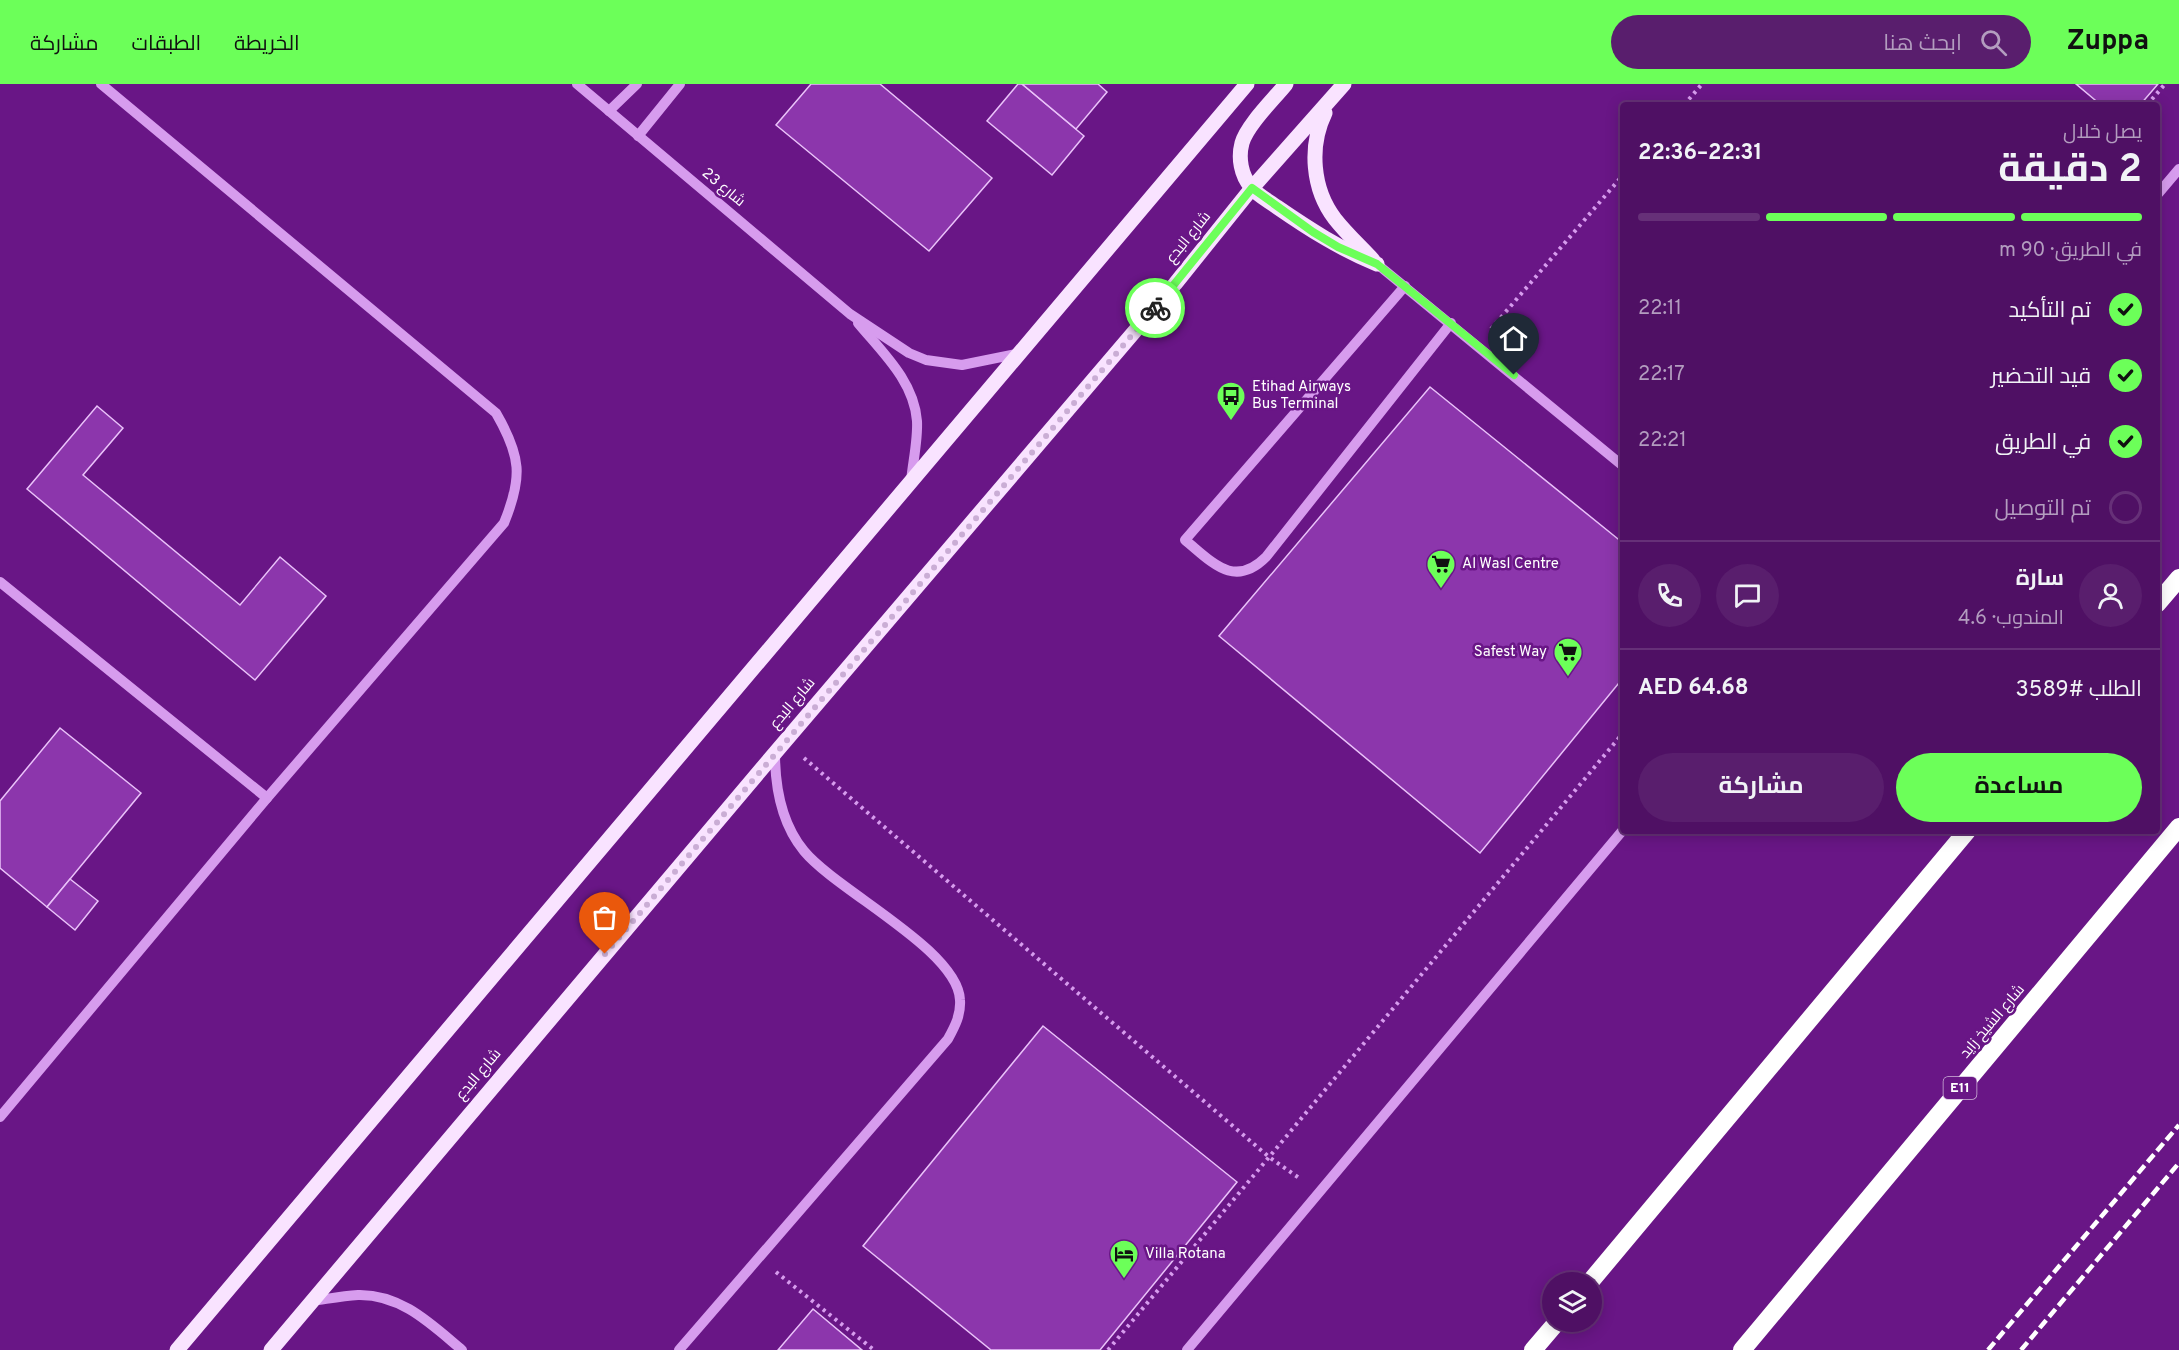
<!DOCTYPE html>
<html lang="ar">
<head>
<meta charset="utf-8">
<style>
  :root { --surface:#4f1064; --page:#591e6d; --text:#f1f3f6; --muted:#b39dbf; --line:#663078; --accent:#6cff59 }
  body { margin:0; font-family:Overpass,Cairo,sans-serif; background:var(--page); color:var(--text); direction:rtl; height:100vh; display:flex; flex-direction:column; font-size:22px; white-space:nowrap }
  * { box-sizing:border-box; margin:0 }
  p { font-size:20px; color:var(--muted) }
  .icon { flex:none; width:33px; height:33px; fill:none; stroke:currentColor; stroke-width:2; stroke-linecap:round; stroke-linejoin:round }
  .map { position:relative; flex:1; overflow:hidden; direction:ltr }
  .details { position:absolute; left:1620px; top:18px; width:540px; height:732px; display:flex; flex-direction:column; background:var(--surface); border-radius:6px; box-shadow:0 3px 15px #0003,0 0 0 2px var(--line); direction:rtl }
  .details>* { flex:none }
  .buttons { position:absolute; left:1542px; top:1188px; display:grid; gap:12px }
  .buttons a { display:grid; place-items:center; width:60px; height:60px; border-radius:50%; background:var(--surface); box-shadow:0 3px 15px #0003,0 0 0 2px var(--line); font-size:30px }
  .pin { position:absolute; display:grid; place-items:center; width:51px; height:51px; color:#fff; margin:-62px -26px; border-radius:50% 50% 50% 0; rotate:-45deg; box-shadow:0 0 6px #0007 }
  .pin .icon { rotate:45deg }
  .courier { position:absolute; display:grid; place-items:center; width:60px; height:60px; margin:-30px; border:4px solid #6cff59; border-radius:50%; background:#fff; color:#222; box-shadow:0 2px 8px #0007 }
  .headline em { font-style:normal; font-weight:700 }
  .headline div { display:flex; flex-direction:column-reverse }
  .headline { display:flex; align-items:center; justify-content:space-between; height:102px; padding:0 18px }
  h1 { font-size:39px; font-weight:700; line-height:45px }
  .bar { display:grid; grid-template-columns:repeat(4,1fr); gap:9px 6px; align-content:center; height:72px; padding:0 18px }
  .bar i { height:8px; border-radius:4px; background:var(--line) }
  .bar .on { background:var(--accent) }
  .bar p { grid-column:span 4 }
  .line { display:flex; align-items:center; gap:15px; padding:0 18px; border-top:2px solid var(--line) }
  .line div { flex:1 }
  .round { display:grid; place-items:center; flex:none; width:63px; height:63px; border-radius:32px; background:var(--page) }
  ol { padding:0 18px; list-style:none }
  li { display:flex; align-items:center; gap:18px; height:66px }
  li p { margin-inline-start:auto }
  li .icon { padding:6px; border-radius:50%; background:var(--accent); color:#111; stroke-width:4 }
  li:last-child { color:var(--muted) }
  li i { width:33px; height:33px; border:3px solid var(--line); border-radius:50% }
  .primary-button { display:flex; gap:12px; margin-top:auto; padding:12px 18px }
  .primary-button a { flex:1; height:69px; border-radius:36px; background:var(--accent); color:#111; font-size:24px; font-weight:700; line-height:69px; text-align:center }
  .primary-button a+a { background:var(--page); color:var(--text) }
  header { display:flex; align-items:center; gap:36px; box-sizing:border-box; height:84px; padding:0 30px; background:var(--accent); color:#111 }
  header strong { font-size:28px }
  nav { display:flex; gap:33px; margin-inline-start:auto; font-size:21px }
  .search { width:420px; height:54px; background:var(--page); display:flex; align-items:center; gap:15px; box-sizing:border-box; padding:0 21px; border-radius:33px; color:var(--muted); font-size:22px }
  .map>svg:first-child { display:block }
</style>
</head>
<body>
<header>
<strong>Zuppa</strong>
<div class="search"><svg class="icon" aria-label="search" viewBox="0 0 24 24"><circle cx="10" cy="10" r="6"/><path d="M15 15l6 6"/></svg>ابحث هنا</div>
<nav><a>الخريطة</a><a>الطبقات</a><a>مشاركة</a></nav>
</header>
<div class="map">
<svg width="2179" height="1266" viewBox="0 0 2179 1266">
  <rect width="100%" height="100%" fill="#691686"/>
  <g fill="#8c36ac" stroke="#eac2fa" stroke-width="1.5">
    <polygon points="811,0 880,0 992,94 929,167 776,41"/>
    <polygon points="1018,0 1022,0 1084,52 1052,91 987,37"/>
    <polygon points="1022,0 1098,0 1107,8 1076,45"/>
    <polygon points="2076,0 2158,0 2140,21 2101,21"/>
    <polygon points="1430,303 1623,459 1623,594 1480,769 1219,552"/>
    <polygon points="97,322 123,344 83,391 240,521 280,473 326,512 255,596 27,405"/>
    <polygon points="60,644 141,709 47,823 0,784 0,717"/>
    <polygon points="70,795 98,817 75,846 47,823"/>
    <polygon points="1043,942 1237,1098 1100,1266 991,1266 863,1162"/>
    <polygon points="813,1225 862,1266 778,1266"/>
  </g>
  <g fill="none" stroke-linecap="round" stroke-linejoin="round">
    <g stroke="#d79cee" stroke-width="4" stroke-dasharray="3 4.5" stroke-linecap="butt">
      <polyline points="1684,21 1702,0"/>
      <polyline points="2147,21 2165,0"/>
      <polyline points="1491,245 1623,91"/>
      <polyline points="804,674 1269,1073 1299,1094"/>
      <polyline points="776,1188 874,1266"/>
      <polyline points="1108,1266 1623,649"/>
    </g>
    <g stroke="#d79cee" stroke-width="10">
      <polyline points="577,0 850,230 909,269 926,276 962,281 1021,269"/>
      <polyline points="609,27 637,0"/>
      <polyline points="638,52 680,0"/>
      <polyline points="2157,111 2179,85"/>
      <polyline points="1377,180 1623,382"/>
      <path d="M1405 202 1185 456C1212 478 1234 505 1266 473L1451 239"/>
      <path d="M858 239C882 268 914 297 917 337 918 356 913 377 911 397"/>
      <polyline points="0,498 267,714"/>
      <path d="M0 1033 267 714 504 439C523 393 521 372 496 329L101 0"/>
      <path d="M312 1217C327 1215 342 1212 358 1211 401 1210 431 1240 462 1266"/>
      <path d="M679 1266 948 955C955 942 961 931 960 916 958 866 837 807 804 767 781 739 775 704 775 669"/>
      <polyline points="1187,1266 1623,746"/>
    </g>
    <g stroke="#f9e3ff" stroke-width="15">
      <path d="M1286 0C1274 15 1247 41 1242 59 1238 74 1241 91 1251 103 1257 111 1269 117 1277 123 1309 145 1340 165 1377 180"/>
      <path d="M1325 29C1309 62 1312 105 1335 135 1346 149 1360 162 1373 176"/>
      <polyline points="177,1266 1247,0"/>
      <polyline points="271,1266 775,669 1175,200 1252,104 1344,0"/>
    </g>
    <g stroke="#fff" stroke-width="18">
      <polyline points="2157,520 2179,494"/>
      <polyline points="1590,1198 1967,747"/>
      <polyline points="1533,1266 1557,1238"/>
      <polyline points="1742,1266 2179,743"/>
    </g>
    <g stroke="#fff" stroke-width="4.5" stroke-dasharray="10 4.5" stroke-linecap="butt">
      <polyline points="1988,1266 2179,1041"/>
      <polyline points="2021,1266 2179,1079"/>
    </g>
  </g>
  <g fill="none" stroke-linecap="round" stroke-linejoin="round">
    <polyline stroke="#caadd5" stroke-width="6" stroke-dasharray="0 10.8" points="605,870 1155,224"/>
    <polyline stroke="#6cff59" stroke-width="8" points="1155,224 1252,104 1313,148 1338,163 1377,180 1514,291"/>
  </g>
  <defs>
    <g id="bus-pin" transform="scale(1.5)"><path d="M0 17L-7.5 6A9.5 9.5 0 1 1 7.5 6Z" fill="#6cff59" stroke="#691686"/><path d="M-5-6H5V4H4V6H2V4H-2V6H-4V4H-5ZM-3.5-4V0h7V-4ZM-3.5 1.2v1.5H-2V1.2ZM2 1.2v1.5H3.5V1.2Z" fill="#111"/></g>
    <g id="supermarket-pin" transform="scale(1.5)"><path d="M0 17L-7.5 6A9.5 9.5 0 1 1 7.5 6Z" fill="#6cff59" stroke="#691686"/><path d="M-6-5.5h2.5l.6 2H6L4.5 2H-2.5L-4.4-4H-6ZM-1.5 3.2a1.3 1.3 0 1 0 .1 0ZM3 3.2a1.3 1.3 0 1 0 .1 0Z" fill="#111"/></g>
    <g id="hotel-pin" transform="scale(1.5)"><path d="M0 17L-7.5 6A9.5 9.5 0 1 1 7.5 6Z" fill="#6cff59" stroke="#691686"/><path d="M-6-4.5h1.5V1H6V5H4.5V3h-9V5H-6ZM-4 0a1.8 1.8 0 1 1 3.6 0ZM.5 0V-2.5h3Q6-2.5 6 0Z" fill="#111"/></g>
  </defs>
  <g fill-rule="evenodd">
    <use href="#bus-pin" x="1231" y="312"/>
    <use href="#supermarket-pin" x="1441" y="480"/>
    <use href="#supermarket-pin" x="1568" y="568"/>
    <use href="#hotel-pin" x="1124" y="1170"/>
  </g>
  <g text-anchor="middle" dominant-baseline="central" stroke-width="5" stroke-linejoin="round" paint-order="stroke">
    <rect fill="#691686" stroke="#d2b9db" stroke-width="1.5" x="1943.5" y="993" width="33" height="22" rx="4.5"/>
    <g font-size="14" font-weight="bold" fill="#fff">
      <text x="1960" y="1004">E11</text>
    </g>
    <g font-size="15" fill="#fff" stroke="#691686">
      <text transform="translate(723 104) rotate(40)">شارع 23</text>
      <text transform="translate(1189 154) rotate(-51)">شارع البدع</text>
      <text transform="translate(793 620) rotate(-50)">شارع البدع</text>
      <text transform="translate(1993 938) rotate(-50)">شارع الشيخ زايد</text>
      <text transform="translate(479 991) rotate(-50)">شارع البدع</text>
    </g>
    <g font-size="15" fill="#fff" stroke="#691686" text-anchor="start">
      <text x="1252" y="303">Etihad Airways<tspan x="1252" dy="17">Bus Terminal</tspan></text>
      <text x="1462" y="480">Al Wasl Centre</text>
      <text x="1547" y="568" text-anchor="end">Safest Way</text>
      <text x="1145" y="1170">Villa Rotana</text>
    </g>
  </g>
</svg>
<div class="buttons">
<a><svg class="icon" aria-label="layers" viewBox="0 0 24 24"><path d="M12 4l9 5-9 5-9-5zM3 14l9 5 9-5"/></svg></a>
</div>
<div class="pin" style="left:605px;top:870px;background:#ea580c"><svg class="icon" aria-label="bag" viewBox="0 0 24 24"><path d="M5 8h14l-1 12H6zM9 8a3 3 0 0 1 6 0"/></svg></div>
<div class="pin" style="left:1514px;top:291px;background:#1f2937"><svg class="icon" aria-label="home" viewBox="0 0 24 24"><path d="M3 11l9-7 9 7M6 9v11h12V9"/></svg></div>
<div class="courier" style="left:1155px;top:224px"><svg class="icon" aria-label="bike" viewBox="0 0 24 24"><circle cx="6" cy="16" r="4"/><circle cx="18" cy="16" r="4"/><path d="M6 16l4-8h5l3 8M10 8l3 8H6M13 5h3"/></svg></div>
<section class="details">
<div class="headline"><div><h1>2 دقيقة</h1><p>يصل خلال</p></div><em>22:31–22:36</em></div>
<div class="bar"><i class="on"></i><i class="on"></i><i class="on"></i><i></i><p>في الطريق · 90 m</p></div>
<ol>
<li><svg class="icon" aria-label="check" viewBox="0 0 24 24"><path d="M5 12l5 5 9-10"/></svg>تم التأكيد<p>22:11</p></li>
<li><svg class="icon" aria-label="check" viewBox="0 0 24 24"><path d="M5 12l5 5 9-10"/></svg>قيد التحضير<p>22:17</p></li>
<li><svg class="icon" aria-label="check" viewBox="0 0 24 24"><path d="M5 12l5 5 9-10"/></svg>في الطريق<p>22:21</p></li>
<li><i></i>تم التوصيل</li>
</ol>
<div class="line" style="height:108px"><a class="round"><svg class="icon" aria-label="person" viewBox="0 0 24 24"><circle cx="12" cy="8" r="4"/><path d="M4 21q1-7 8-7t8 7"/></svg></a><div><b>سارة</b><p>المندوب · 4.6</p></div><a class="round"><svg class="icon" aria-label="chat" viewBox="0 0 24 24"><path d="M4 5h16v11H9l-5 4z"/></svg></a><a class="round"><svg class="icon" aria-label="phone" viewBox="0 0 24 24"><path d="M5 4h4l2 5-3 2q2 4 5 5l2-3 5 2v4C11 20 4 13 5 4z"/></svg></a></div>
<div class="line" style="height:78px"><div>الطلب #3589</div><b>AED 64.68</b></div>
<div class="primary-button"><a>مساعدة</a><a>مشاركة</a></div>
</section>
</div>
</body>
</html>
